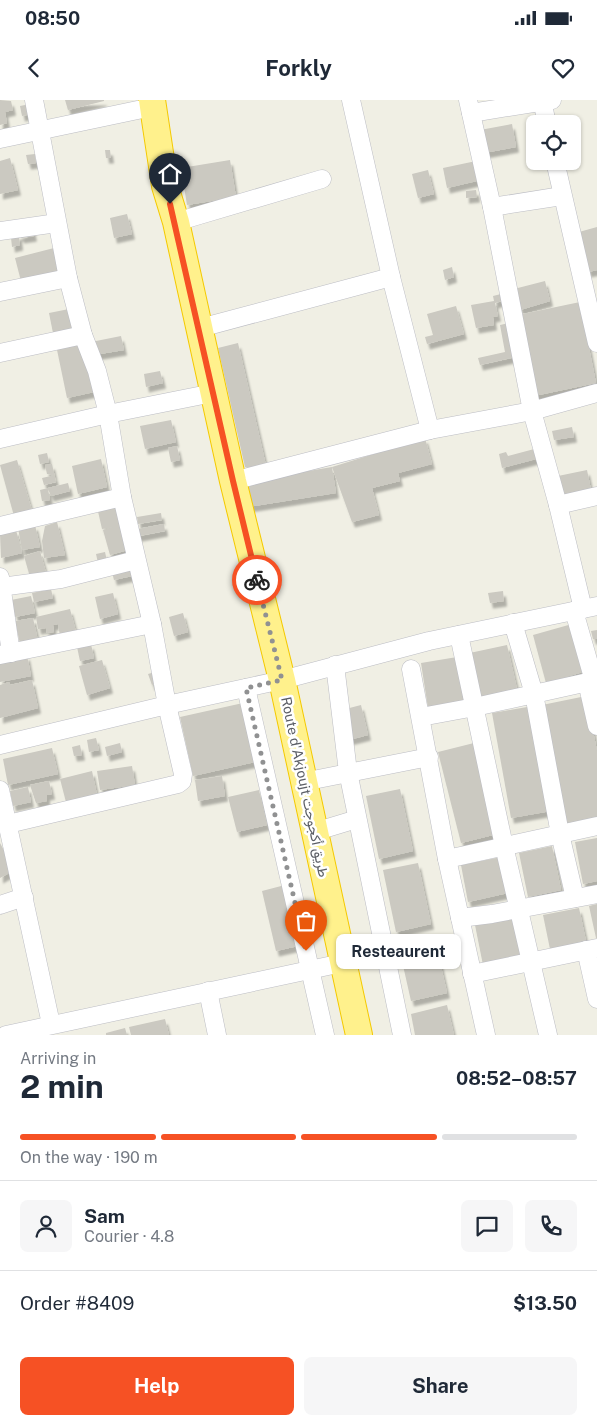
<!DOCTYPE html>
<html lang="en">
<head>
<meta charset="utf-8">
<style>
  :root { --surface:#fff; --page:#f6f6f7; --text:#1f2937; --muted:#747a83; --line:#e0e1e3; --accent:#f65124 }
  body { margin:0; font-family:"Public Sans",Vazirmatn,sans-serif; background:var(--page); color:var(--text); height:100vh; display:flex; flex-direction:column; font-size:19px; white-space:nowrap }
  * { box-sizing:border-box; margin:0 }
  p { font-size:16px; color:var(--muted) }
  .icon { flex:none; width:28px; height:28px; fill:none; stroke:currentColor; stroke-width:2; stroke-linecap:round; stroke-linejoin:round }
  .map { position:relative; height:935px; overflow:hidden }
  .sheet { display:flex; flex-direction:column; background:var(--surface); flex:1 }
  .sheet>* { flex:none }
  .fabs { position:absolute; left:526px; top:15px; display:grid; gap:10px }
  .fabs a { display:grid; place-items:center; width:55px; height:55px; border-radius:8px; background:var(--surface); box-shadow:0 1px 4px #0004; font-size:25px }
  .pin { position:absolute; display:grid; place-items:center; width:42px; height:42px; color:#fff; margin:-51px -21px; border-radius:50% 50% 50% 0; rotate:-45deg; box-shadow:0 0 5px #0007 }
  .pin .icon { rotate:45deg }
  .courier { position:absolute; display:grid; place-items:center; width:50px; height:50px; margin:-25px; border:4px solid #f65124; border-radius:50%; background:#fff; color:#222; box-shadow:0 1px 6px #0007 }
  .bubble { position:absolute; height:35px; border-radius:8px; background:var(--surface); box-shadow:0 1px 4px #0004; font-size:16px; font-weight:700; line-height:35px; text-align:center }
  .summary em { font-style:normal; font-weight:700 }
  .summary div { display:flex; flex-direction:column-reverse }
  .summary { display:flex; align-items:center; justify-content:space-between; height:85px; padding:0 20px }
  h1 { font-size:32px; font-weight:700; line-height:38px }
  .bar { display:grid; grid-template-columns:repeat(4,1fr); gap:8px 5px; align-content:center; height:60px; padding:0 20px }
  .bar i { height:6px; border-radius:4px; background:var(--line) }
  .bar .selected { background:var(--accent) }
  .bar p { grid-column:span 4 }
  .line { display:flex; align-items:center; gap:12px; padding:0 20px; border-top:1px solid var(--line) }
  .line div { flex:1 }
  .round { display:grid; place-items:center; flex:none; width:52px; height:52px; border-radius:8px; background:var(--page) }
  .action { display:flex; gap:10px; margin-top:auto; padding:10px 20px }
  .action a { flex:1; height:58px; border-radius:8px; background:var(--accent); color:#fff; font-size:20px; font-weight:700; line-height:58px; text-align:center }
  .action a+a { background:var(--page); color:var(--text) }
  .status { display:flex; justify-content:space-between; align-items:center; height:35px; padding:0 25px; background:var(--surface); direction:ltr }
  .status svg { height:14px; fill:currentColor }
  header { display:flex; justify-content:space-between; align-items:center; height:65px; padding:0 20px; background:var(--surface); font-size:22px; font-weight:700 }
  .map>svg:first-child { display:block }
</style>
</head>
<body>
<div class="status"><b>08:50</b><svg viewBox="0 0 49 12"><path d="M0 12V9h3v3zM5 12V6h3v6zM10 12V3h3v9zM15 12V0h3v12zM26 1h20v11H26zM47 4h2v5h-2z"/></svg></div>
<header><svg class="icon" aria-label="back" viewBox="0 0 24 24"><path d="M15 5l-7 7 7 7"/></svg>Forkly<svg class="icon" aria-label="heart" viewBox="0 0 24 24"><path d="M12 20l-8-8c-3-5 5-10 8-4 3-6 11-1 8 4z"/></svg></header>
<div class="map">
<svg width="597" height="935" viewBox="0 0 597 935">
  <defs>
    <filter id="shadow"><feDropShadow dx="3" dy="5.5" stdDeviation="1" flood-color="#0004"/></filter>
  </defs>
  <rect width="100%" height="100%" fill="#f0efe4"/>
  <g fill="#cbc9c1" filter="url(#shadow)">
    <polygon points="0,0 11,1 13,10 5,12 7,23 0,25"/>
    <polygon points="65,0 104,0 104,1 68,10"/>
    <polygon points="30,4 32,14 22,16 20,6"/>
    <polygon points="512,24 516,47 484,53 480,30"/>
    <polygon points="105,50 110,50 111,58 106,58"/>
    <polygon points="35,54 36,63 28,64 26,55"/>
    <polygon points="10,58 18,90 0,94 0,61"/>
    <polygon points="230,60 236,97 187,105 181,68"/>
    <polygon points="476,61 481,80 447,88 443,68"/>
    <polygon points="428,70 434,94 418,98 412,74"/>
    <polygon points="476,90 477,97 466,98 466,91"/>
    <polygon points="127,114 132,134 114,138 110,118"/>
    <polygon points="32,127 34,136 21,138 21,136 19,136 20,145 12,147 11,138"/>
    <polygon points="597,127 597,170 588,172 579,132"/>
    <polygon points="54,148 60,172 21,181 15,158"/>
    <polygon points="452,167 454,177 445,180 443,170"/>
    <polygon points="545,181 550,201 520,210 514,189"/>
    <polygon points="501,194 502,201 495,203 498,216 493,217 494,225 476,228 471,205 494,201 493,196"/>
    <polygon points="580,202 596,283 534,296 518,215"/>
    <polygon points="456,206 464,234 427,244 425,237 433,235 427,214"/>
    <polygon points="69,209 74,234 54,238 49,213"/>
    <polygon points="509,223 516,257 480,265 478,258 505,252 500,225"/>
    <polygon points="121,236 124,250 94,255 91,242"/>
    <polygon points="82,239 94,292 67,298 56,245"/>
    <polygon points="238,243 267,370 245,367 218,248"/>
    <polygon points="160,271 163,283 146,287 144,274"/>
    <polygon points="171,320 176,342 145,349 140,326"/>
    <polygon points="572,327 574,337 554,340 552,331"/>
    <polygon points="425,338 432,364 398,373 400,381 372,388 379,415 352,422 332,367 336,393 248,407 244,382 332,367"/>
    <polygon points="177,346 180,360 171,362 168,348"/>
    <polygon points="538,348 540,358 502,368 499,354 506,352 508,356"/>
    <polygon points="47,353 49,362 40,364 38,355"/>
    <polygon points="101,359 107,387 78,394 72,366"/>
    <polygon points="17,360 32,411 14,416 0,365"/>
    <polygon points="52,364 56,382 44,385 42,378 55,375 47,374 45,365"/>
    <polygon points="587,370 591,390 562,396 558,376"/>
    <polygon points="68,383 70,391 51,396 48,389 50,400 42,401 40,390"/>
    <polygon points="116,403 128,450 110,455 103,430 113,427 102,429 97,407"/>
    <polygon points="161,413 162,420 138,424 137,417"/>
    <polygon points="57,422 65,455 44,458 42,441 45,426"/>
    <polygon points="164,424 165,431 134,437 132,430"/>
    <polygon points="35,425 40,447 22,450 18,428"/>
    <polygon points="16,430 22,453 1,458 0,434"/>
    <polygon points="40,451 46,473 30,477 24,456"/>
    <polygon points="105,452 107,461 98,463 96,454"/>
    <polygon points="130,467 132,476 114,480 112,472"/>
    <polygon points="51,489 53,498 34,502 32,493"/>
    <polygon points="503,491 504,501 490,503 488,493"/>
    <polygon points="113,493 118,514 100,519 95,497"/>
    <polygon points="31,496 35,513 15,517 11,500"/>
    <polygon points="70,509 76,532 60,536 58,524 53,525 54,532 47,533 46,528 38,529 36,517"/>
    <polygon points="183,513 188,532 174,536 169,517"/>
    <polygon points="33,518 38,541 20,544 15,521"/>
    <polygon points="572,524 586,571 546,583 533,535"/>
    <polygon points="597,530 597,539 593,539 591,531"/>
    <polygon points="91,544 94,558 80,561 77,547"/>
    <polygon points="507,545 517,589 474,598 465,554"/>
    <polygon points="27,555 31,576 0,582 0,561"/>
    <polygon points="457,557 464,603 428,608 421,563"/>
    <polygon points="102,560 110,588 87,595 79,566"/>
    <polygon points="155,572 159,582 152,585 148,574"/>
    <polygon points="32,580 38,608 0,618 0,585 9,582 10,585"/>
    <polygon points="586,596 597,651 597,717 565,723 542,605"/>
    <polygon points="243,603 255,662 193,676 180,617"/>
    <polygon points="361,605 368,635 341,642 334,612"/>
    <polygon points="533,606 551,711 511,718 492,613"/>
    <polygon points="96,638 99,650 89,652 87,640"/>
    <polygon points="120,643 122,652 107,656 105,647"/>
    <polygon points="474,643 497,734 461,743 438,652"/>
    <polygon points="80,645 82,655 74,656 72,647"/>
    <polygon points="52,648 58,674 8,685 3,659"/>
    <polygon points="132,666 135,685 100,690 97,671"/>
    <polygon points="92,671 97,695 66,702 60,679"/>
    <polygon points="222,676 225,696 198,701 195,680"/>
    <polygon points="49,681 52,694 47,695 47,701 36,703 30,685"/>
    <polygon points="28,687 31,702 13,706 10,691"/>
    <polygon points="400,689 413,751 379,759 366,696"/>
    <polygon points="259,690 267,725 237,732 228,697"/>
    <polygon points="597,738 597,781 583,784 575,742"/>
    <polygon points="0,743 8,758 11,772 0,778"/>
    <polygon points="552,746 561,790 528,797 519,753"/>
    <polygon points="501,757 508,793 468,802 461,765"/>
    <polygon points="418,763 431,824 396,832 383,770"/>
    <polygon points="285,785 298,846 276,851 262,791"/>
    <polygon points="597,804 597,838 596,838 589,806"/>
    <polygon points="579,808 586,841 550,849 543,815"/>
    <polygon points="518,816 526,856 483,865 475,825"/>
    <polygon points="434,835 447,893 411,901 398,843"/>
    <polygon points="447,905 454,935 415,935 411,914"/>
    <polygon points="165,919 169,935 131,935 129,927"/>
    <polygon points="125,928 127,935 106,935 106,933"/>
  </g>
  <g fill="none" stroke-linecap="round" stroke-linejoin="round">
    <g stroke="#bcbdc4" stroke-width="19">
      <g id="minor">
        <polyline points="351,0 391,177 430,330"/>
        <polyline points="468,0 492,107 532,311 558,405 583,509"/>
        <polyline points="542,0 547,24"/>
        <polyline points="471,13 552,0"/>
        <polyline points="0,39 152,7"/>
        <polyline points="555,61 597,243"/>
        <polyline points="492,107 562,96"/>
        <polyline points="176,122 322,79"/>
        <polyline points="0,131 57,123"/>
        <polyline points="0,192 68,178"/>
        <polyline points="200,228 391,177"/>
        <polyline points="0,253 83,235"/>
        <polyline points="0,339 108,314 213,293"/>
        <polyline points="233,381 430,330 532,311 597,293"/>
        <polyline points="558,405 597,396"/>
        <polyline points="0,426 122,397"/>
        <polyline points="0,477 11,553"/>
        <polyline points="0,487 61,479 136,460"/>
        <polyline points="574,511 594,581"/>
        <polyline points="513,523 534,594 560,734 575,798"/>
        <polyline points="459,535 504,746 548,935"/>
        <polyline points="0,555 152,524"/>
        <polyline points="335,565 348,672 402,935"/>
        <polyline points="411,569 447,759 486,935"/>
        <polyline points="587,582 597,626"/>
        <polyline points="246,588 325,935"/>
        <polyline points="421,617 475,607 597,580"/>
        <polyline points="0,645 167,605 282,580 429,541 597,506"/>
        <polyline points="303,682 429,657"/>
        <polyline points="0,690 51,924"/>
        <polyline points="8,724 178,684 182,681 183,674 167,605 152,524 122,397 108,314 97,271 83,235 68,178 34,0"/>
        <polyline points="314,732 357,719"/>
        <polyline points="447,759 597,726"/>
        <polyline points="0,805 24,797"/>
        <polyline points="460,818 492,814 597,794"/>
        <polyline points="586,850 597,899"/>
        <polyline points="472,874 597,848"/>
        <polyline points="208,891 217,935"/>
        <polyline points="6,935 342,863"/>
      </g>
    </g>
    <g stroke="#f4c900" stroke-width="28">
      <polyline id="highway" points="152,0 165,86 176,122 233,381 282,580 359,935"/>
    </g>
    <use href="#minor" stroke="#fff" stroke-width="18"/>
    <use href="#highway" stroke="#fff18c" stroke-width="26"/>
  </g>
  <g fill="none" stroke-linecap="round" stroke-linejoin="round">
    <polyline stroke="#909192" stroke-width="5" stroke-dasharray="0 9" points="257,480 282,580 246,588 306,851"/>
    <polyline stroke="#f65124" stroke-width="6" points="170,104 233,381 257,480"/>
  </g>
  <g text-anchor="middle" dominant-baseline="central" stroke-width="5" stroke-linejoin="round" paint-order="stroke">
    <g font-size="14" fill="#5c5f66" stroke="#fff">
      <text transform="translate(305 687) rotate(78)">Route d'Akjoujt طريق أكجوجت</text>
    </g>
  </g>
</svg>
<div class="fabs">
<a><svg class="icon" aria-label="locate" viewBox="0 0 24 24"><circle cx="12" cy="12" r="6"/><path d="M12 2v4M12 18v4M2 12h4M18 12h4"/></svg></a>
</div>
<div class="pin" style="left:306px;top:851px;background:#ea580c"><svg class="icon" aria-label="bag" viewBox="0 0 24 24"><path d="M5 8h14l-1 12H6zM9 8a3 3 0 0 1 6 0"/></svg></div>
<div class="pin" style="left:170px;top:104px;background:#1f2937"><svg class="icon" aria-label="home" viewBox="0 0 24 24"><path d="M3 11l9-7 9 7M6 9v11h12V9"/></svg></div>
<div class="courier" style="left:257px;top:480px"><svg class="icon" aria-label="bike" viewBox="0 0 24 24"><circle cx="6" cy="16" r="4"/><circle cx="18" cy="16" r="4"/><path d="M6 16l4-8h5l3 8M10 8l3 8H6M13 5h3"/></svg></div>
<div class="bubble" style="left:336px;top:834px;width:125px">Resteaurent</div>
</div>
<section class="sheet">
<div class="summary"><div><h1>2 min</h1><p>Arriving in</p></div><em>08:52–08:57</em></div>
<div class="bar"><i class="selected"></i><i class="selected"></i><i class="selected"></i><i></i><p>On the way · 190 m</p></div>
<div class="line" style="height:90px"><a class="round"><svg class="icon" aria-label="person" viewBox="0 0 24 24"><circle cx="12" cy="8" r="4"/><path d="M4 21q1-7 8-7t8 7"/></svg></a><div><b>Sam</b><p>Courier · 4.8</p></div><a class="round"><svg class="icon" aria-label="chat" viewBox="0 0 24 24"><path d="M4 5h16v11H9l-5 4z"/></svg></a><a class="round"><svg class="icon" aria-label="phone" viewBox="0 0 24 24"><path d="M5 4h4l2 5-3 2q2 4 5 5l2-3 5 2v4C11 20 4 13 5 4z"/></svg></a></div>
<div class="line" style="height:65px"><div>Order #8409</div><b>$13.50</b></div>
<div class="action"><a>Help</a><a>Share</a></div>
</section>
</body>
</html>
